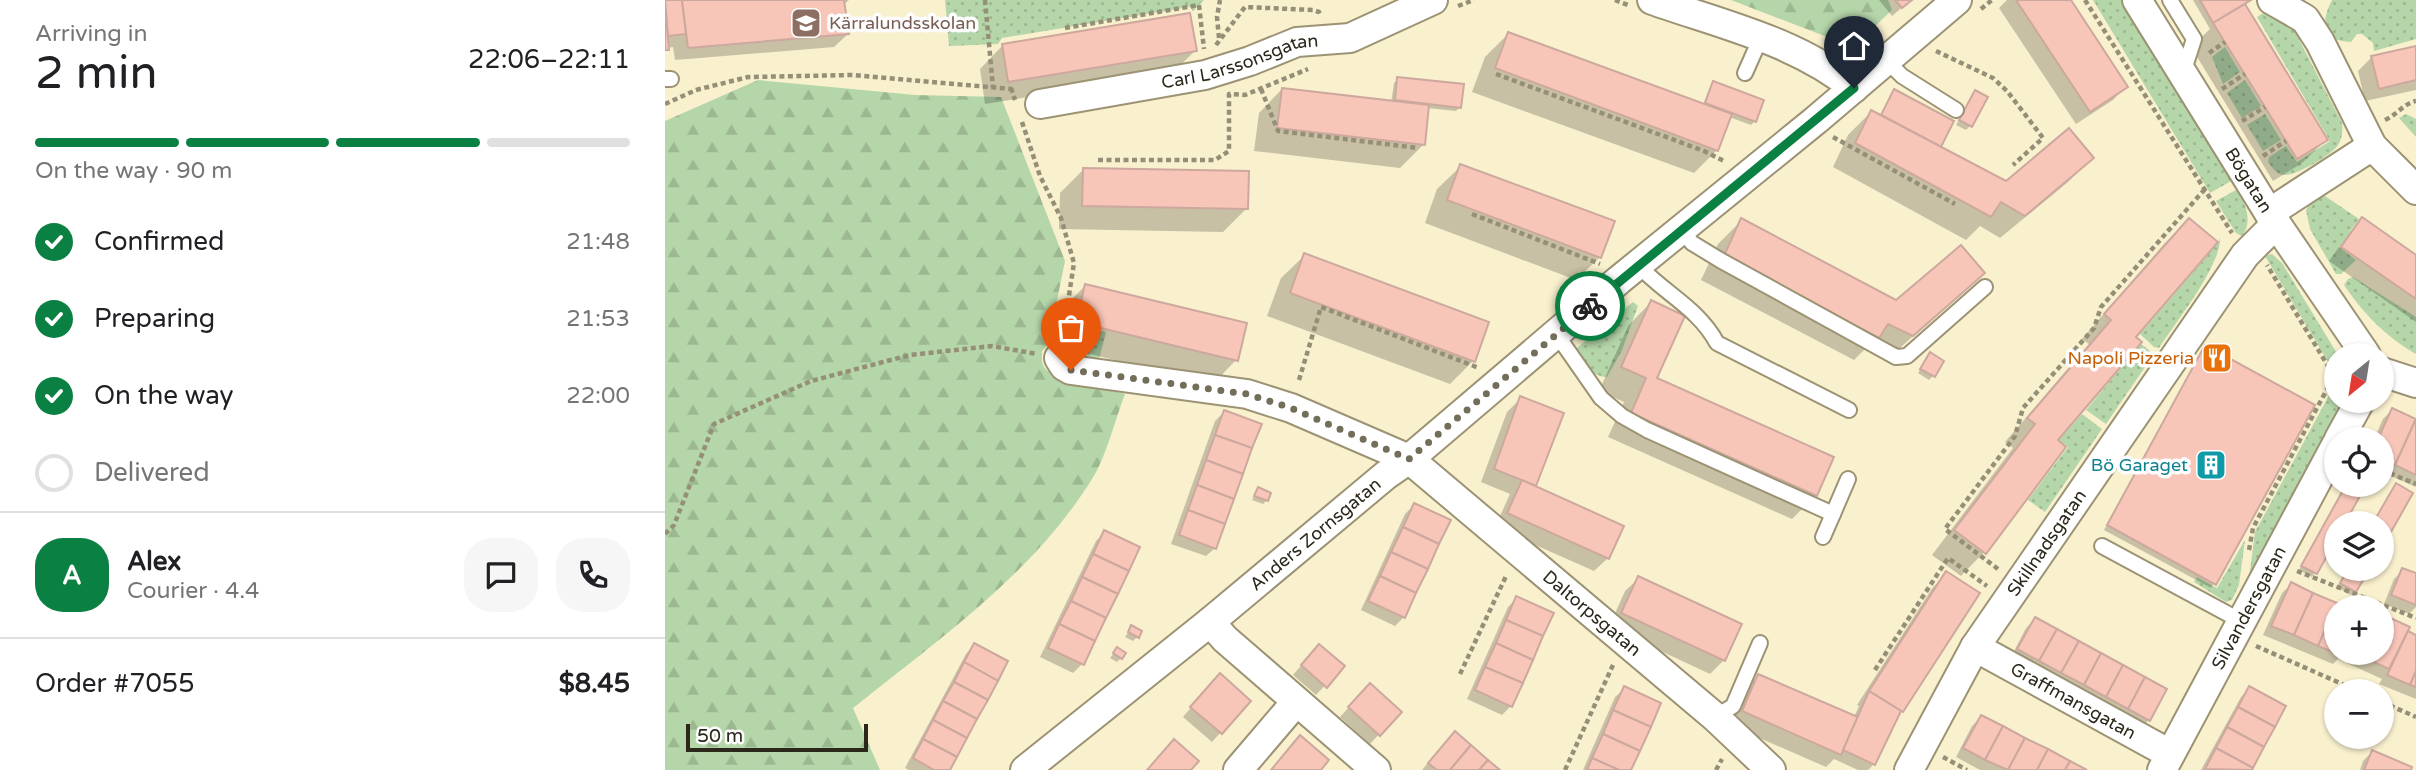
<!DOCTYPE html>
<html lang="en">
<head>
<meta charset="utf-8">
<style>
  :root { --surface:#fff; --page:#f6f6f6; --text:#202124; --muted:#757577; --line:#e0e0e0; --accent:#0b8043 }
  body { margin:0; font-family:"Varela Round",sans-serif; background:var(--page); color:var(--text); height:100vh; display:flex; flex-direction:column; font-size:26px; white-space:nowrap }
  * { box-sizing:border-box; margin:0 }
  p { font-size:23px; color:var(--muted) }
  .icon { flex:none; width:38px; height:38px; fill:none; stroke:currentColor; stroke-width:2; stroke-linecap:round; stroke-linejoin:round }
  .map { position:relative; flex:1; overflow:hidden }
  .drawer { display:flex; flex-direction:column; background:var(--surface); width:665px }
  .drawer>* { flex:none }
  .needle { width:46px; rotate:210deg }
  .controls { position:absolute; left:1659px; top:343px; display:grid; gap:14px }
  .controls a { display:grid; place-items:center; width:70px; height:70px; border-radius:50%; background:var(--surface); box-shadow:0 2px 5px #0004; font-size:35px }
  .scale { position:absolute; left:21px; bottom:18px; width:182px; box-sizing:border-box; padding-left:7px; border:4px solid #2b281b; border-top:0; font-size:19px; line-height:24px; white-space:nowrap; color:#2b281b; -webkit-text-stroke:5px #fdfdfd; paint-order:stroke }
  .pin { position:absolute; display:grid; place-items:center; width:60px; height:60px; color:#fff; margin:-72px -30px; border-radius:50% 50% 50% 0; rotate:-45deg; box-shadow:0 0 7px #0007 }
  .pin .icon { rotate:45deg }
  .courier { position:absolute; display:grid; place-items:center; width:70px; height:70px; margin:-35px; border:5px solid #0b8043; border-radius:50%; background:#fff; color:#222; box-shadow:0 2px 9px #0007 }
  .head em { font-style:normal; font-weight:600 }
  .head div { display:flex; flex-direction:column-reverse }
  .head { display:flex; align-items:center; justify-content:space-between; height:119px; padding:0 35px }
  h1 { font-size:46px; font-weight:600; line-height:52px }
  .bar { display:grid; grid-template-columns:repeat(4,1fr); gap:10px 7px; align-content:center; height:84px; padding:0 35px }
  .bar i { height:9px; border-radius:5px; background:var(--line) }
  .bar .current { background:var(--accent) }
  .bar p { grid-column:span 4 }
  .line { display:flex; align-items:center; gap:18px; padding:0 35px; border-top:2px solid var(--line) }
  .line div { flex:1 }
  .round { display:grid; place-items:center; flex:none; width:74px; height:74px; border-radius:28px; background:var(--page) }
  ol { padding:0 35px; list-style:none }
  li { display:flex; align-items:center; gap:21px; height:77px }
  li p { margin-inline-start:auto }
  li .icon { padding:7px; border-radius:50%; background:var(--accent); color:#fff; stroke-width:4 }
  li:last-child { color:var(--muted) }
  li i { width:38px; height:38px; border:4px solid var(--line); border-radius:50% }
  main { display:flex; flex:1; min-height:0 }
  .map>svg:first-child { display:block }
</style>
</head>
<body>
<main>
<section class="drawer">
<div class="head"><div><h1>2 min</h1><p>Arriving in</p></div><em>22:06–22:11</em></div>
<div class="bar"><i class="current"></i><i class="current"></i><i class="current"></i><i></i><p>On the way · 90 m</p></div>
<ol>
<li><svg class="icon" aria-label="check" viewBox="0 0 24 24"><path d="M5 12l5 5 9-10"/></svg>Confirmed<p>21:48</p></li>
<li><svg class="icon" aria-label="check" viewBox="0 0 24 24"><path d="M5 12l5 5 9-10"/></svg>Preparing<p>21:53</p></li>
<li><svg class="icon" aria-label="check" viewBox="0 0 24 24"><path d="M5 12l5 5 9-10"/></svg>On the way<p>22:00</p></li>
<li><i></i>Delivered</li>
</ol>
<div class="line" style="height:126px"><b class="round" style="background:var(--accent);color:#fff">A</b><div><b>Alex</b><p>Courier · 4.4</p></div><a class="round"><svg class="icon" aria-label="chat" viewBox="0 0 24 24"><path d="M4 5h16v11H9l-5 4z"/></svg></a><a class="round"><svg class="icon" aria-label="phone" viewBox="0 0 24 24"><path d="M5 4h4l2 5-3 2q2 4 5 5l2-3 5 2v4C11 20 4 13 5 4z"/></svg></a></div>
<div class="line" style="height:91px"><div>Order #7055</div><b>$8.45</b></div>
</section>
<div class="map">
<svg width="1751" height="770" viewBox="0 0 1751 770">
  <defs>
    <pattern id="grass-dots" width="8" height="8" patternUnits="userSpaceOnUse" patternTransform="scale(1.75)"><rect width="8" height="8" fill="#b5d6a9"/><path d="M2 2h.1M6 6h.1" fill="none" stroke="#9cb891" stroke-width="1.8" stroke-linecap="round"/></pattern>
    <pattern id="forest-firs" width="22" height="20" patternUnits="userSpaceOnUse" patternTransform="scale(1.75)"><rect width="22" height="20" fill="#b5d6a9"/><path d="M5 1l3.5 6h-7zM16 11l3.5 6h-7z" fill="#9cb891"/></pattern>
  </defs>
  <rect width="100%" height="100%" fill="#f9f0ce"/>
  <g fill="url(#grass-dots)">
    <polygon points="280,0 539,0 528,11 525,7 337,38 333,44 284,46"/>
    <polygon points="1428,0 1456,0 1568,180 1545,193"/>
    <path d="M1667 0H1751V39L1709 51 1708 43 1697 34H1692L1686 42C1657 41 1655 23 1667 0Z"/>
    <path d="M1606 8 1623 18 1677 123C1678 131 1677 139 1673 145 1667 155 1632 175 1620 175 1612 175 1607 168 1603 162L1604 157 1621 146 1632 162 1665 141 1592 17Z"/>
    <polygon points="1560,47 1575,72 1558,84 1547,57"/>
    <polygon points="1580,80 1596,106 1577,118 1562,93"/>
    <polygon points="1600,114 1616,140 1598,151 1582,125"/>
    <polygon points="1741,114 1751,119 1751,137 1734,118"/>
    <path d="M1571 190C1581 203 1588 222 1577 236L1571 233 1551 201Z"/>
    <polygon points="1654,196 1660,196 1694,219 1674,247 1691,260 1676,274 1671,274 1645,229 1641,210 1646,202"/>
    <path d="M1555 238C1556 266 1510 323 1494 348L1489 347 1475 334 1553 243Z"/>
    <polygon points="1607,254 1617,263 1673,355 1671,375 1600,256"/>
    <path d="M1688 277 1751 317V354C1722 338 1697 312 1679 285L1683 279Z"/>
    <path d="M968 302 973 306 957 350 942 377C929 378 912 360 912 348Z"/>
    <polygon points="410,325 441,332 433,364 406,361"/>
    <polygon points="1476,344 1489,354 1441,424 1421,410"/>
    <polygon points="1668,388 1671,388 1671,401 1685,401 1584,579 1590,532"/>
    <polygon points="1417,414 1437,429 1380,512 1363,500 1403,447 1394,440"/>
    <polygon points="1580,540 1574,585 1567,600 1561,602 1529,582 1532,577 1552,588"/>
  </g>
  <g fill="url(#forest-firs)">
    <polygon points="1066,0 1223,0 1227,10 1188,47"/>
    <path d="M93 80 250 95 336 97 400 261 390 310 388 337 377 351C377 357 376 362 379 367 389 382 441 389 460 394 451 417 440 460 427 479 368 574 274 639 188 708L215 770H0V121Z"/>
  </g>
  <g fill="#0003">
    <polygon points="0,0 184,0 178,5 183,34 169,47 10,60 8,47 2,48 0,51"/>
    <polygon points="1214,0 1246,0 1227,16"/>
    <polygon points="1342,0 1404,0 1461,86 1448,100 1411,124 1334,8"/>
    <polygon points="1528,0 1585,0 1578,5 1661,140 1637,163 1608,181 1526,47 1545,29"/>
    <polygon points="843,34 1038,105 1045,87 1049,83 1090,121 1086,125 1064,117 1052,150 1029,173 807,92 820,57"/>
    <polygon points="338,45 530,51 506,74 320,104 315,69"/>
    <polygon points="1751,48 1751,90 1700,101 1693,71 1707,57"/>
    <polygon points="733,79 795,107 791,111 762,108 758,145 735,168 589,151 594,113 617,89 726,103 729,83"/>
    <polygon points="1229,91 1273,147 1341,183 1427,158 1403,182 1335,238 1315,226 1301,240 1168,167 1183,135 1206,112 1215,116"/>
    <polygon points="1311,92 1305,126 1301,130 1291,125"/>
    <polygon points="796,166 935,257 911,280 760,223 772,189"/>
    <polygon points="419,169 582,208 558,232 394,229 395,193"/>
    <polygon points="1698,219 1751,257 1751,322 1664,261 1684,233"/>
    <polygon points="1524,220 1469,337 1390,441 1319,552 1296,576 1267,555 1348,448 1340,442 1424,344 1417,339 1500,243"/>
    <polygon points="1076,221 1231,302 1317,273 1224,358 1201,348 1189,360 1036,280 1053,244"/>
    <polygon points="640,255 808,361 785,384 602,316 616,278"/>
    <polygon points="420,286 571,360 548,384 388,345 397,309"/>
    <polygon points="986,302 990,379 1151,495 1127,519 943,437 959,402 934,391 963,326"/>
    <polygon points="1540,347 1647,406 1546,588 1439,530"/>
    <polygon points="1265,355 1268,376 1264,380 1253,373"/>
    <polygon points="856,398 896,414 869,487 943,558 929,571 830,527 845,494 816,482 842,412"/>
    <polygon points="1727,410 1751,420 1751,487 1717,472 1717,439 1709,439 1718,419"/>
    <polygon points="559,412 550,548 541,556 506,544 550,421"/>
    <polygon points="1680,485 1699,485 1678,523 1671,523 1671,536 1647,577 1634,570"/>
    <polygon points="593,489 602,500 598,504 587,500"/>
    <polygon points="749,505 739,617 730,626 696,610 740,514"/>
    <polygon points="440,532 417,664 408,673 375,657 431,541"/>
    <polygon points="1682,569 1703,569 1686,595 1672,587"/>
    <polygon points="1738,570 1751,575 1751,607 1744,614 1719,604 1729,579"/>
    <polygon points="1282,574 1237,711 1231,716 1209,764 1203,770 1193,770 1169,759 1161,767 1065,725 1080,689 1093,676 1189,717 1194,706 1192,705 1268,587"/>
    <polygon points="974,578 1059,660 1045,674 944,627 960,591"/>
    <polygon points="1626,584 1679,607 1671,607 1671,653 1717,653 1717,616 1743,627 1741,632 1751,637 1751,699 1714,684 1717,679 1673,659 1668,664 1598,635 1617,593"/>
    <polygon points="852,598 846,706 837,715 802,699 843,607"/>
    <polygon points="1370,619 1484,720 1475,729 1345,659 1361,628"/>
    <polygon points="467,627 472,637 468,641 460,637"/>
    <polygon points="309,645 283,770 244,770 240,768 301,654"/>
    <polygon points="452,649 456,658 452,662 445,658"/>
    <polygon points="645,655 677,667 651,695 628,675"/>
    <polygon points="546,684 584,701 547,742 518,717"/>
    <polygon points="1585,688 1619,707 1585,770 1536,770 1576,697"/>
    <polygon points="959,689 965,770 918,770 950,697"/>
    <polygon points="696,694 734,712 705,744 675,717"/>
    <polygon points="1316,717 1418,770 1315,770 1291,757 1307,726"/>
    <polygon points="781,742 833,770 757,770"/>
    <polygon points="1707,752 1744,770 1695,770 1698,761"/>
  </g>
  <g fill="#f7c6b9" stroke="#cda89e" stroke-width="2">
    <polygon points="0,0 17,0 21,34 3,36"/>
    <polygon points="17,0 179,0 184,34 23,48"/>
    <polygon points="1230,0 1247,0 1237,8"/>
    <polygon points="1351,0 1406,0 1463,87 1425,112"/>
    <polygon points="1535,0 1586,0 1548,23"/>
    <polygon points="1580,4 1663,140 1632,159 1548,23"/>
    <polygon points="0,8 4,50 0,50"/>
    <polygon points="525,13 532,51 343,82 337,44"/>
    <polygon points="843,32 1067,114 1053,151 830,68"/>
    <polygon points="1751,46 1751,80 1714,89 1706,56"/>
    <polygon points="732,77 799,84 796,108 730,100"/>
    <polygon points="1048,81 1099,100 1091,122 1040,103"/>
    <polygon points="617,88 764,105 760,145 612,128"/>
    <polygon points="1229,89 1289,121 1276,147 1216,115"/>
    <polygon points="1310,90 1323,97 1307,127 1294,120"/>
    <polygon points="1206,110 1341,181 1404,128 1429,158 1360,216 1336,202 1326,217 1190,143"/>
    <polygon points="795,164 950,221 936,258 782,200"/>
    <polygon points="418,168 584,171 583,209 417,206"/>
    <polygon points="1697,217 1751,255 1751,299 1676,247"/>
    <polygon points="1076,218 1231,300 1296,245 1320,273 1248,336 1223,324 1214,338 1059,256"/>
    <polygon points="1524,218 1553,242 1471,337 1477,342 1393,440 1401,447 1321,554 1289,530 1370,424 1362,418 1446,320 1439,314"/>
    <polygon points="639,253 824,322 810,362 625,293"/>
    <polygon points="420,284 582,323 573,361 411,322"/>
    <polygon points="986,300 1020,316 992,378 1169,457 1152,496 966,413 981,378 956,367"/>
    <polygon points="1540,345 1650,405 1551,585 1442,525"/>
    <polygon points="1265,352 1279,361 1270,377 1255,369"/>
    <polygon points="855,396 899,413 871,486 829,469"/>
    <polygon points="1727,408 1751,419 1730,465 1717,460 1717,439 1713,439"/>
    <polygon points="559,410 597,424 587,448 550,435"/>
    <polygon points="1751,419 1751,475 1730,465"/>
    <polygon points="550,435 587,448 578,474 541,460"/>
    <polygon points="541,460 578,474 569,499 532,485"/>
    <polygon points="857,480 959,526 944,559 842,513"/>
    <polygon points="1731,483 1748,493 1717,548 1717,523 1708,523"/>
    <polygon points="532,485 569,499 560,524 523,510"/>
    <polygon points="1681,485 1701,485 1680,523 1671,523 1671,540 1652,574 1636,566"/>
    <polygon points="593,487 606,493 603,501 589,496"/>
    <polygon points="749,503 786,520 774,544 738,527"/>
    <polygon points="523,510 560,524 551,549 514,535"/>
    <polygon points="738,527 774,544 763,569 726,552"/>
    <polygon points="439,530 475,547 464,571 428,554"/>
    <polygon points="726,552 763,569 751,593 715,576"/>
    <polygon points="428,554 464,571 453,594 417,577"/>
    <polygon points="1737,568 1751,573 1751,605 1726,595"/>
    <polygon points="1683,569 1705,569 1691,592 1675,583"/>
    <polygon points="1281,571 1315,593 1238,712 1204,691"/>
    <polygon points="715,576 751,593 740,618 703,601"/>
    <polygon points="973,576 1077,624 1060,661 956,613"/>
    <polygon points="417,577 453,594 441,618 406,601"/>
    <polygon points="1626,582 1648,593 1629,635 1606,626"/>
    <polygon points="1648,593 1672,603 1653,646 1629,635"/>
    <polygon points="851,596 889,613 878,636 841,620"/>
    <polygon points="406,601 441,618 430,641 394,624"/>
    <polygon points="1672,603 1682,607 1671,607 1671,653 1680,653 1678,656 1653,646"/>
    <polygon points="1721,616 1745,627 1724,669 1702,659 1705,653 1717,653 1717,626"/>
    <polygon points="1370,617 1392,629 1374,661 1352,649"/>
    <polygon points="841,620 878,636 868,660 831,643"/>
    <polygon points="394,624 430,641 419,665 383,648"/>
    <polygon points="466,625 477,631 474,638 463,632"/>
    <polygon points="1392,629 1414,641 1396,673 1374,661"/>
    <polygon points="1743,631 1751,635 1751,671 1745,685 1722,675"/>
    <polygon points="1414,641 1436,653 1419,685 1396,673"/>
    <polygon points="309,643 343,661 333,681 299,662"/>
    <polygon points="831,643 868,660 858,683 820,667"/>
    <polygon points="654,644 680,666 662,688 636,665"/>
    <polygon points="452,647 461,653 457,659 448,653"/>
    <polygon points="1436,653 1458,665 1441,697 1419,685"/>
    <polygon points="1688,653 1705,653 1702,659"/>
    <polygon points="299,662 333,681 323,700 289,682"/>
    <polygon points="1458,665 1480,677 1463,709 1441,697"/>
    <polygon points="820,667 858,683 847,707 810,690"/>
    <polygon points="1751,671 1751,687 1745,685"/>
    <polygon points="555,673 586,701 557,734 525,707"/>
    <polygon points="1093,674 1193,717 1176,755 1077,711"/>
    <polygon points="1480,677 1502,689 1485,721 1463,709"/>
    <polygon points="289,682 323,700 312,719 278,701"/>
    <polygon points="705,683 737,712 715,736 683,707"/>
    <polygon points="959,686 996,703 986,727 948,710"/>
    <polygon points="1584,686 1621,706 1610,727 1573,707"/>
    <polygon points="1204,691 1236,711 1210,765 1178,750"/>
    <polygon points="278,701 312,719 302,738 268,720"/>
    <polygon points="1573,707 1610,727 1599,747 1562,727"/>
    <polygon points="948,710 986,727 975,751 938,734"/>
    <polygon points="1316,715 1338,726 1320,760 1298,748"/>
    <polygon points="268,720 302,738 292,757 258,739"/>
    <polygon points="1338,726 1360,738 1343,770 1320,760"/>
    <polygon points="1562,727 1599,747 1588,768 1551,748"/>
    <polygon points="790,731 806,745 785,770 772,770 763,763"/>
    <polygon points="938,734 975,751 966,770 954,770 927,758"/>
    <polygon points="635,735 664,760 656,770 606,770"/>
    <polygon points="1360,738 1383,749 1372,770 1343,770"/>
    <polygon points="258,739 292,757 285,770 269,770 248,758"/>
    <polygon points="509,739 534,761 526,770 482,770"/>
    <polygon points="806,745 823,760 814,770 785,770"/>
    <polygon points="1551,748 1588,768 1587,770 1540,769"/>
    <polygon points="1383,749 1405,761 1400,770 1372,770"/>
    <polygon points="1707,750 1747,767 1746,770 1699,770"/>
    <polygon points="927,758 954,770 922,770"/>
    <polygon points="823,760 835,770 814,770"/>
    <polygon points="1405,761 1422,770 1400,770"/>
  </g>
  <g fill="none" stroke-linecap="round" stroke-linejoin="round">
    <g stroke="#9c9374" stroke-width="18">
      <g id="lane">
        <polyline points="1505,0 1529,39 1518,73"/>
        <polyline points="1222,61 1237,76 1291,110"/>
        <polyline points="1080,73 1096,37"/>
        <polyline points="0,79 6,79"/>
        <polyline points="1017,230 1027,243 1055,260 1231,357 1242,356 1320,287"/>
        <path d="M973 265C1000 294 1033 308 1052 343L1184 410"/>
        <polyline points="892,335 936,398 957,416 982,430 1168,514 1183,479"/>
        <polyline points="1158,537 1168,514"/>
        <polyline points="1437,546 1576,621"/>
        <polyline points="1050,717 1068,706 1095,643"/>
      </g>
    </g>
    <g stroke="#9c9374" stroke-width="32">
      <g id="street">
        <path d="M987 0C1055 24 1132 41 1189 88"/>
        <path id="s1" d="M1472 0 1604 213 1701 355"/>
        <polyline points="1607,0 1640,19 1655,42 1707,146 1751,190"/>
        <path id="s2" d="M375 104 540 75 585 61 632 42 685 38 768 0"/>
        <polyline points="1604,213 1707,146"/>
        <path id="s3" d="M394 358 399 366 406 370 582 394 626 408 744 459 1050 717 1106 770"/>
        <polyline points="1717,372 1751,383"/>
        <polyline points="1674,439 1695,401"/>
        <polyline points="545,622 560,639 711,770"/>
        <path id="s4" d="M1310 647 1505 754"/>
        <path id="s5" d="M360 770 545 622 721 475 744 459 954 280 1151 120 1292 0"/>
        <polyline points="573,770 631,702"/>
        <path id="s6" d="M1244 770 1310 647 1580 255 1611 224"/>
        <path id="s7" d="M1497 770 1671 445"/>
      </g>
    </g>
    <g stroke="#958f77" stroke-width="4.5" stroke-dasharray="5 3.5" stroke-linecap="butt">
      <polyline points="320,0 328,88"/>
      <polyline points="950,0 963,5"/>
      <polyline points="1420,0 1567,233"/>
      <polyline points="793,6 809,0"/>
      <polyline points="1316,9 1327,0"/>
      <polyline points="400,28 534,5 539,49"/>
      <polyline points="554,38 552,17 555,0"/>
      <polyline points="551,45 580,7 648,10 654,12 656,16"/>
      <polyline points="1271,51 1328,78 1342,91 1378,138 1348,165"/>
      <polyline points="1544,53 1560,42"/>
      <polyline points="831,74 1039,151 1059,161"/>
      <polyline points="346,88 350,100"/>
      <polyline points="596,89 613,131 753,148"/>
      <polyline points="1557,89 1580,74"/>
      <polyline points="0,104 31,90 83,77 188,75 347,89"/>
      <path d="M1720 120C1733 114 1738 104 1751 101"/>
      <polyline points="1577,121 1600,107"/>
      <polyline points="357,122 375,176 396,218 409,263 398,334"/>
      <polyline points="1168,137 1290,204"/>
      <polyline points="1598,156 1621,141"/>
      <polyline points="433,160 550,160 564,151 564,94 580,95 643,69"/>
      <polyline points="807,214 935,264"/>
      <polyline points="634,380 656,307 814,368"/>
      <polyline points="1717,470 1751,484"/>
      <polyline points="0,534 9,525 49,424 146,381 245,355 327,346 372,354"/>
      <polyline points="1584,550 1588,528 1669,376 1602,265"/>
      <polyline points="1333,569 1280,529 1350,436 1358,408 1429,328 1436,307 1540,189"/>
      <polyline points="1632,571 1751,618"/>
      <polyline points="1591,646 1693,691"/>
      <polyline points="1210,670 1283,558 1322,586"/>
      <polyline points="795,674 842,574"/>
      <polyline points="1717,702 1751,717"/>
      <polyline points="1278,757 1302,770"/>
      <polyline points="900,770 948,665"/>
      <polyline points="1051,770 1057,759"/>
    </g>
    <use href="#lane" stroke="#fff" stroke-width="14"/>
    <use href="#street" stroke="#fff" stroke-width="28"/>
  </g>
  <g fill="none" stroke-linecap="round" stroke-linejoin="round">
    <polyline stroke="#736e5a" stroke-width="7" stroke-dasharray="0 12.6" points="406,370 582,394 626,408 744,459 925,306"/>
    <polyline stroke="#0b8043" stroke-width="9" points="925,306 1189,88"/>
  </g>
  <defs>
    <g id="school-square" transform="scale(1.575)"><rect x="-9" y="-9" width="18" height="18" rx="4" fill="#8d6e63" stroke="#fdfdfd"/><path d="M0-5L7-2L0 1L-7-2ZM-4 1L0 2.5L4 1V4Q0 6-4 4Z" fill="#fff"/></g>
    <g id="restaurant-square" transform="scale(1.575)"><rect x="-9" y="-9" width="18" height="18" rx="4" fill="#e8710a" stroke="#fdfdfd"/><path d="M-5-6h1v4h1v-4h1v4h1v-4h1v5L-1.5 .5V6h-2V.5L-5-1ZM5-6V6H3V1.5H1.5Q1.5-4 5-6Z" fill="#fff"/></g>
    <g id="building-square" transform="scale(1.575)"><rect x="-9" y="-9" width="18" height="18" rx="4" fill="#0f9aa8" stroke="#fdfdfd"/><path d="M-4-6H4V6H1V3H-1V6H-4ZM-2.5-4.3h1.7v1.8h-1.7ZM.8-4.3h1.7v1.8H.8ZM-2.5-1h1.7V.8h-1.7ZM.8-1h1.7V.8H.8Z" fill="#fff"/></g>
  </defs>
  <g fill-rule="evenodd">
    <use href="#school-square" x="141" y="23"/>
    <use href="#restaurant-square" x="1552" y="358"/>
    <use href="#building-square" x="1546" y="465"/>
  </g>
  <g text-anchor="middle" dominant-baseline="central" stroke-width="7" stroke-linejoin="round" paint-order="stroke">
    <g font-size="18" fill="#785e54" stroke="#fdfdfd" text-anchor="start">
      <text x="164" y="23">Kärralundsskolan</text>
    </g>
    <g font-size="18" fill="#2b281b" stroke="#fdfdfd">
      <text stroke="none"><textPath href="#s2" startOffset="205">Carl Larssonsgatan</textPath></text>
      <text stroke="none"><textPath href="#s1" startOffset="212">Bögatan</textPath></text>
      <text stroke="none"><textPath href="#s5" startOffset="374">Anders Zornsgatan</textPath></text>
      <text stroke="none"><textPath href="#s6" startOffset="266">Skillnadsgatan</textPath></text>
      <text stroke="none"><textPath href="#s7" startOffset="184">Silvandersgatan</textPath></text>
      <text stroke="none"><textPath href="#s3" startOffset="609">Daltorpsgatan</textPath></text>
      <text stroke="none"><textPath href="#s4" startOffset="112">Graffmansgatan</textPath></text>
    </g>
    <g font-size="18" fill="#c56008" stroke="#fdfdfd" text-anchor="end">
      <text x="1529" y="358">Napoli Pizzeria</text>
    </g>
    <g font-size="18" fill="#0d838f" stroke="#fdfdfd" text-anchor="end">
      <text x="1523" y="465">Bö Garaget</text>
    </g>
  </g>
</svg>
<div class="controls">
<a><svg class="needle" viewBox="-14 -14 28 28"><path d="M0-13l5 13h-10z" fill="#e53935"/><path d="M0 13l5-13h-10z" fill="#757577"/></svg></a>
<a><svg class="icon" aria-label="locate" viewBox="0 0 24 24"><circle cx="12" cy="12" r="6"/><path d="M12 2v4M12 18v4M2 12h4M18 12h4"/></svg></a>
<a><svg class="icon" aria-label="layers" viewBox="0 0 24 24"><path d="M12 4l9 5-9 5-9-5zM3 14l9 5 9-5"/></svg></a>
<a>+</a>
<a>−</a>
</div>
<div class="scale">50 m</div>
<div class="pin" style="left:406px;top:370px;background:#ea580c"><svg class="icon" aria-label="bag" viewBox="0 0 24 24"><path d="M5 8h14l-1 12H6zM9 8a3 3 0 0 1 6 0"/></svg></div>
<div class="pin" style="left:1189px;top:88px;background:#1f2937"><svg class="icon" aria-label="home" viewBox="0 0 24 24"><path d="M3 11l9-7 9 7M6 9v11h12V9"/></svg></div>
<div class="courier" style="left:925px;top:306px"><svg class="icon" aria-label="bike" viewBox="0 0 24 24"><circle cx="6" cy="16" r="4"/><circle cx="18" cy="16" r="4"/><path d="M6 16l4-8h5l3 8M10 8l3 8H6M13 5h3"/></svg></div>
</div>
</main>
</body>
</html>
